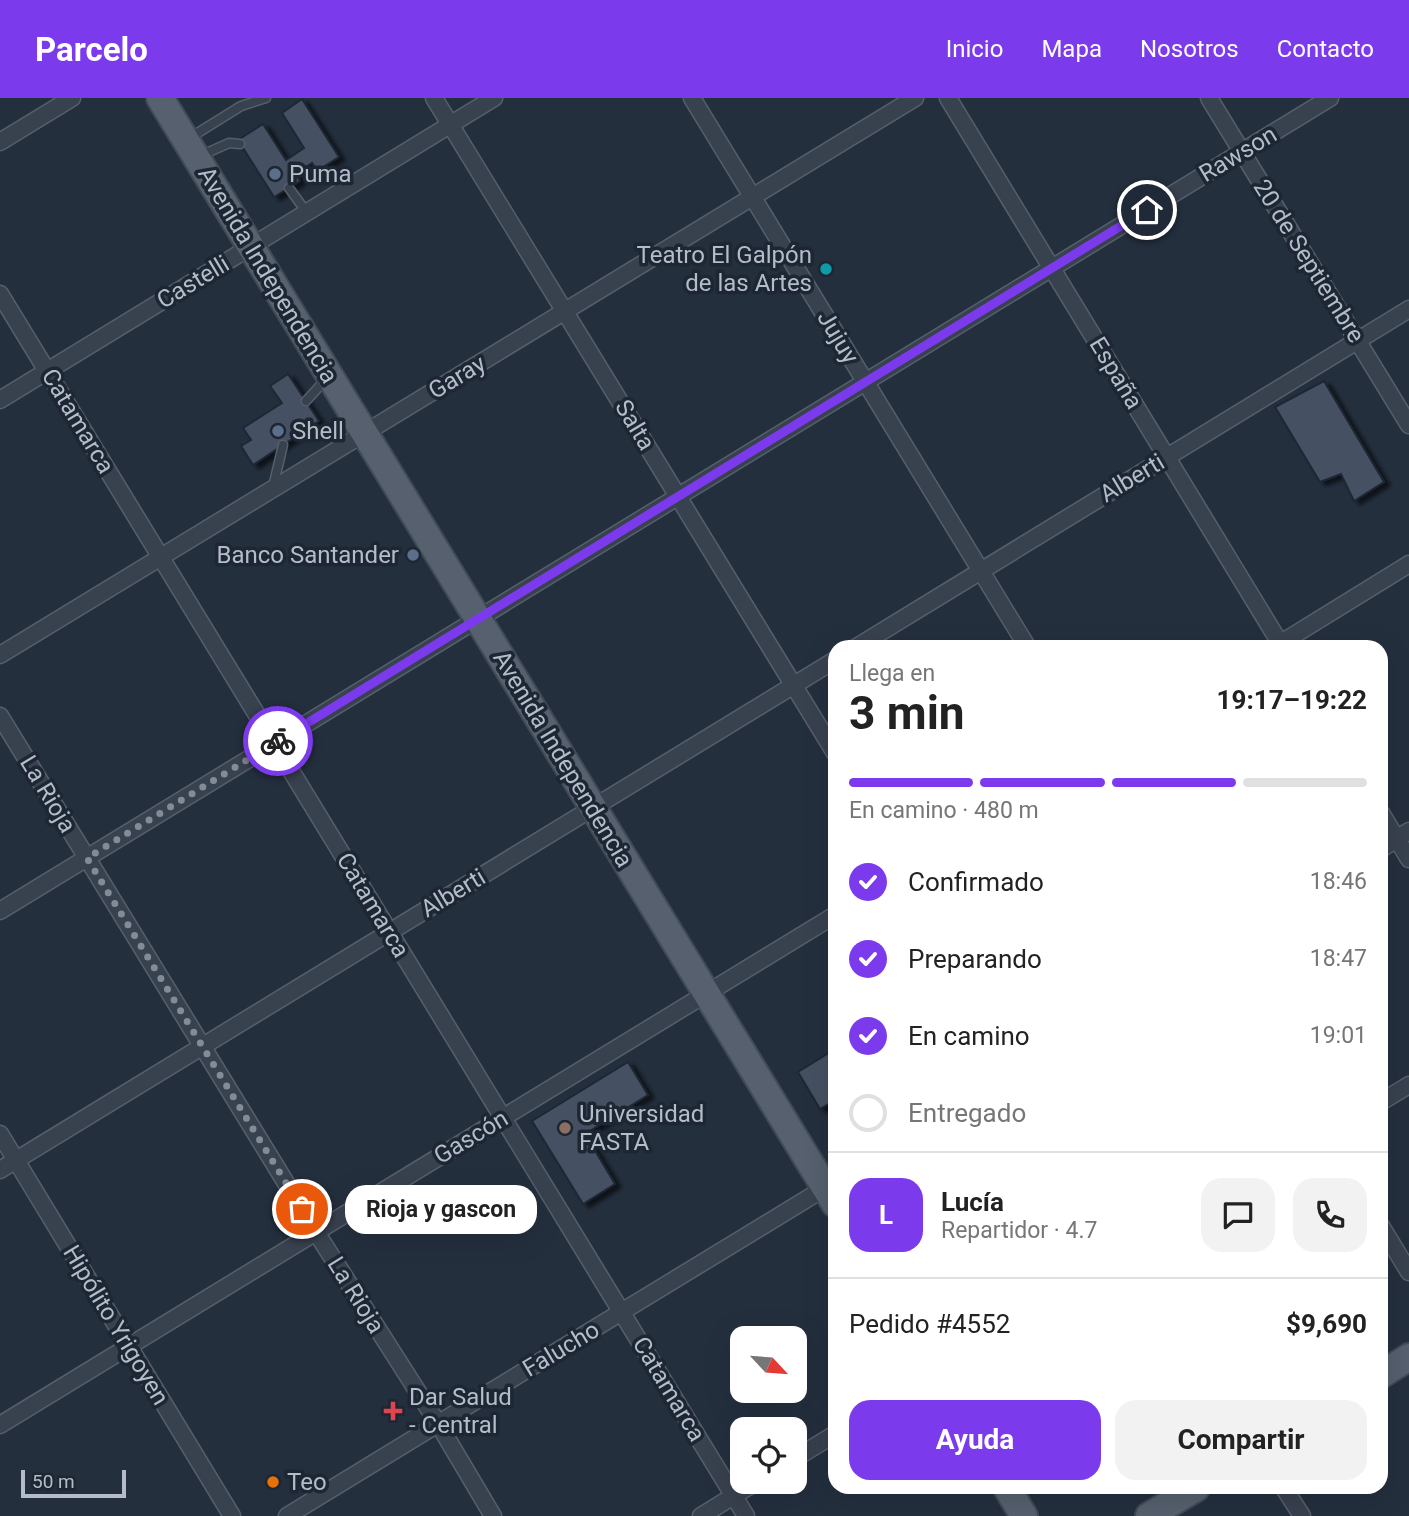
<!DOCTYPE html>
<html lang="es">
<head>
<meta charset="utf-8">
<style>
  :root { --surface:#fff; --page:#f2f2f2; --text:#222; --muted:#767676; --line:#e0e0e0; --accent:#7c3aed }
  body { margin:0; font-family:Roboto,sans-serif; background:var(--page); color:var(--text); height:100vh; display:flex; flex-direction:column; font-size:26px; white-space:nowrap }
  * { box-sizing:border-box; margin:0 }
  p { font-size:23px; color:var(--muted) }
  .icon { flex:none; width:38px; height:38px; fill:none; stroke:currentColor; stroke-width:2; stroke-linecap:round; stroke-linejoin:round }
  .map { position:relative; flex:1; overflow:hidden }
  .sheet { position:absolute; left:828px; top:542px; width:560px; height:854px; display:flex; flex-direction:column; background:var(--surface); border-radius:21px; box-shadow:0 7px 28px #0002 }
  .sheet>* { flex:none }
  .needle { width:46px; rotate:116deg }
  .tools { position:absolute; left:730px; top:1228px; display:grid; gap:14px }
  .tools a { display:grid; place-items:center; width:77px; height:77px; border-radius:14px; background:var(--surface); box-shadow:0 7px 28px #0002; font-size:35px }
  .scale { position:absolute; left:21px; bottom:18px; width:105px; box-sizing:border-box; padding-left:7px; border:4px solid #b4bcc9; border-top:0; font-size:19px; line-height:24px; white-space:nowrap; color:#b4bcc9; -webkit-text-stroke:5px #1d2633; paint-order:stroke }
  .pin { position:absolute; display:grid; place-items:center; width:60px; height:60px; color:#fff; margin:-30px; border:4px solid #fff; border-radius:50%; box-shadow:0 2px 7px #0007 }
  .courier { position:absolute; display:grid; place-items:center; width:70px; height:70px; margin:-35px; border:5px solid #7c3aed; border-radius:50%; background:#fff; color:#222; box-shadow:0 2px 9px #0007 }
  .bubble { position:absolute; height:49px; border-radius:21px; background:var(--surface); box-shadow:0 7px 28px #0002; font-size:23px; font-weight:700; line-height:49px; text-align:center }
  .head em { font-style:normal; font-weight:700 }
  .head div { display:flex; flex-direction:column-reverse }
  .head { display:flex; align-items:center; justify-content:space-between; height:119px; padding:0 21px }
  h1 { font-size:46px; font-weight:700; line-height:52px }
  .bar { display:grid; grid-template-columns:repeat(4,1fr); gap:10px 7px; align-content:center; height:84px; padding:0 21px }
  .bar i { height:9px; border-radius:5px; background:var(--line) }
  .bar .active { background:var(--accent) }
  .bar p { grid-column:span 4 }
  .line { display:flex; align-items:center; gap:18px; padding:0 21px; border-top:2px solid var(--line) }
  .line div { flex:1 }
  .round { display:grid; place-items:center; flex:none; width:74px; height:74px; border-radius:21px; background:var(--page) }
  ol { padding:0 21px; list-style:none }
  li { display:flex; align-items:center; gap:21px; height:77px }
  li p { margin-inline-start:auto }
  li .icon { padding:7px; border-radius:50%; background:var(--accent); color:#fff; stroke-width:4 }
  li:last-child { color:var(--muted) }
  li i { width:38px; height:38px; border:4px solid var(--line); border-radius:50% }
  .action { display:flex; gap:14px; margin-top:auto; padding:14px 21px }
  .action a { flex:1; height:80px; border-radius:21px; background:var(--accent); color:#fff; font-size:28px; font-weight:700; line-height:80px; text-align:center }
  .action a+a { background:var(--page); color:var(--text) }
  header { display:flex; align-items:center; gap:42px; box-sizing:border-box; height:98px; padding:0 35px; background:var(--accent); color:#fff }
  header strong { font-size:33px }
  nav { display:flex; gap:38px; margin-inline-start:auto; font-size:24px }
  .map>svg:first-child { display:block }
</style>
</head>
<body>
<header>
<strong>Parcelo</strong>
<nav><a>Inicio</a><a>Mapa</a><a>Nosotros</a><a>Contacto</a></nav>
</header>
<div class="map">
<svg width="1409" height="1418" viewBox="0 0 1409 1418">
  <defs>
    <filter id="shadow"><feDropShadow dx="6" dy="3.5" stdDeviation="2" flood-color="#0009"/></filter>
  </defs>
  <rect width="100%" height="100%" fill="#242f3e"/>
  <g fill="#455162" stroke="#1f2835" stroke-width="2" filter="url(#shadow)">
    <polygon points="302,1 339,59 317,73 312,65 296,76 300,83 274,99 238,42 263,26 286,62 304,50 282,15"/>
    <polygon points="288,276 319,323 253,367 241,348 251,342 243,330 282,305 270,288"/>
    <polygon points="1324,283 1384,384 1354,403 1341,376 1320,384 1275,309"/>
    <polygon points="835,951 835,1002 820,1011 798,974"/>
    <polygon points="628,964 648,997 585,1036 615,1086 583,1106 532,1023"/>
  </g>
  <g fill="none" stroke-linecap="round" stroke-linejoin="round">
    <g stroke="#565f6c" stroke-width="11">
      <g id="lane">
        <polyline points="188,41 241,8 266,0"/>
        <polyline points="200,58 229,45 240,46"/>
        <polyline points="289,90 307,115"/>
        <polyline points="306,303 327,280"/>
        <polyline points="273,389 283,347"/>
      </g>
    </g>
    <g stroke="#565f6c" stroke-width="19">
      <g id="street">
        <polyline points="434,0 835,655"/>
        <polyline points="692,0 1028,550"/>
        <polyline points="948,0 1283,550"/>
        <polyline points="1209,0 1409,327"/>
        <polyline points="0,44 72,0"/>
        <polyline points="0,196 746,1418"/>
        <polyline points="0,302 494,0"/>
        <polyline points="855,550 1409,211"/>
        <polyline points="1273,550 1409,466"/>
        <polyline points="0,557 915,0"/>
        <polyline points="0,618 316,1134 439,1327 493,1418"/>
        <polyline points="1381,715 1409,761"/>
        <polyline points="1381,751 1409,733"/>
        <polyline points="0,813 1330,0"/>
        <polyline points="1381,1004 1409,987"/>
        <polyline points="0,1036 232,1418"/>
        <polyline points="0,1072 835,562"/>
        <polyline points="1381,1128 1409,1174"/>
        <polyline points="0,1327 835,817"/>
        <polyline points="794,1361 835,1336"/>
        <polyline points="1284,1390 1302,1418"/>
        <polyline points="287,1418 833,1085"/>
        <polyline points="701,1418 756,1384"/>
      </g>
    </g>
    <g stroke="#414a57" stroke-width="30">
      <g id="primary">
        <polyline points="160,0 835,1106"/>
        <polyline points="1381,1277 1409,1259"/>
        <polyline points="1007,1390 1024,1418"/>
        <polyline points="1149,1418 1196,1390"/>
      </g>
    </g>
    <use href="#lane" stroke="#38414e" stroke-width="8"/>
    <use href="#street" stroke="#38414e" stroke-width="16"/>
    <use href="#primary" stroke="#56606e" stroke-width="26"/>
  </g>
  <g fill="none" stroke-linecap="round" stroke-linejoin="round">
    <polyline stroke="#828b98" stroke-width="7" stroke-dasharray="0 12.6" points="278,643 87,760 302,1111"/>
    <polyline stroke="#7c3aed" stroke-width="9" points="278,643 1147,112"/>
  </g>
  <g fill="#5c6f8a" stroke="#1d2633" stroke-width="2.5">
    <circle cx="275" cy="76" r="7"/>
    <circle cx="278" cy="333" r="7"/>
    <circle cx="413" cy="457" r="7"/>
  </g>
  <circle fill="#0f9aa8" stroke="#1d2633" stroke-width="2.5" cx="826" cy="171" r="7"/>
  <circle fill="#8d6e63" stroke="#1d2633" stroke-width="2.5" cx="565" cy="1030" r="7"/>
  <path fill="#e0444e" stroke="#1d2633" stroke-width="2.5" d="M389.5 1302.5h7v7h7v7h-7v7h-7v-7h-7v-7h7z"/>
  <circle fill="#e8710a" stroke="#1d2633" stroke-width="2.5" cx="273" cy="1384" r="7"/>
  <g text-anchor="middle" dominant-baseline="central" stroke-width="7" stroke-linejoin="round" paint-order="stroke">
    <g font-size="24" fill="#b4bcc9" stroke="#1d2633">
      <text transform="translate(1238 56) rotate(-31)">Rawson</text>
      <text transform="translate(1309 163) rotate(58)">20 de Septiembre</text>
      <text transform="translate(268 177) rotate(59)">Avenida Independencia</text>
      <text transform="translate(193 184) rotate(-31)">Castelli</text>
      <text transform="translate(838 239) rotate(59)">Jujuy</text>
      <text transform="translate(1116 275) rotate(59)">España</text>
      <text transform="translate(457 279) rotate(-31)">Garay</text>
      <text transform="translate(78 323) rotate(59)">Catamarca</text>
      <text transform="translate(635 327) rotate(59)">Salta</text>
      <text transform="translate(1132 380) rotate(-31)">Alberti</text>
      <text transform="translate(563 661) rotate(59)">Avenida Independencia</text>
      <text transform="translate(48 696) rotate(59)">La Rioja</text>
      <text transform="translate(453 795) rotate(-31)">Alberti</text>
      <text transform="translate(373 807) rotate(59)">Catamarca</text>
      <text transform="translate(471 1039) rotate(-31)">Gascón</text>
      <text transform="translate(356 1197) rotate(58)">La Rioja</text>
      <text transform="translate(116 1227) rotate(59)">Hipólito Yrigoyen</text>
      <text transform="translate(561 1251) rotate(-31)">Falucho</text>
      <text transform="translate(669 1291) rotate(59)">Catamarca</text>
    </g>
    <g font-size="24" fill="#b4bcc9" stroke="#1d2633" text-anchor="start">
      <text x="289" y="76">Puma</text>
      <text x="812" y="157" text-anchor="end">Teatro El Galpón<tspan x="812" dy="28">de las Artes</tspan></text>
      <text x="292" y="333">Shell</text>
      <text x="399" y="457" text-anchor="end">Banco Santander</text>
      <text x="579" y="1016">Universidad<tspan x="579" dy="28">FASTA</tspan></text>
      <text x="409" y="1299">Dar Salud<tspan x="409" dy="28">- Central</tspan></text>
      <text x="287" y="1384">Teo</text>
    </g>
  </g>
</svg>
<div class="tools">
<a><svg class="needle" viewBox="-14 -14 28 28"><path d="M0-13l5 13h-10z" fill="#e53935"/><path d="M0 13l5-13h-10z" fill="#767676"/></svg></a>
<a><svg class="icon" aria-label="locate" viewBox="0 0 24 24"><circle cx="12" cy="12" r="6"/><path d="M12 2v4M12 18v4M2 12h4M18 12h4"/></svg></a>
</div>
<div class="scale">50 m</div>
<div class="pin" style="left:302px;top:1111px;background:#ea580c"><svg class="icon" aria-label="bag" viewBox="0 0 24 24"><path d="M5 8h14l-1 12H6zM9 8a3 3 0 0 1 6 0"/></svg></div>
<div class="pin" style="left:1147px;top:112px;background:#1f2937"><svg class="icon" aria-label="home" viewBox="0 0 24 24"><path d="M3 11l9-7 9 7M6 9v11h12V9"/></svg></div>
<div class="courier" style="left:278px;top:643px"><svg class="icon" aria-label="bike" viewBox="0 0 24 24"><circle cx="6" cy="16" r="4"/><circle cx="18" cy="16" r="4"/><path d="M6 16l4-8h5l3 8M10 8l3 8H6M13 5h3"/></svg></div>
<div class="bubble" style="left:345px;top:1087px;width:192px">Rioja y gascon</div>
<section class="sheet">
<div class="head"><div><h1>3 min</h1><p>Llega en</p></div><em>19:17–19:22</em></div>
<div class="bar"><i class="active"></i><i class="active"></i><i class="active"></i><i></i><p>En camino · 480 m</p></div>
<ol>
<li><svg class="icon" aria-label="check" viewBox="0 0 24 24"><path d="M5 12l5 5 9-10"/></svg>Confirmado<p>18:46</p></li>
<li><svg class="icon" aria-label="check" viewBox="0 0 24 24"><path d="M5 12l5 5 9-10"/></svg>Preparando<p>18:47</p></li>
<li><svg class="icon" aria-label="check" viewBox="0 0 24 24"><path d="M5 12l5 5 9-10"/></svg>En camino<p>19:01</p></li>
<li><i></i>Entregado</li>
</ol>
<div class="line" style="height:126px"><b class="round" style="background:var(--accent);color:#fff">L</b><div><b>Lucía</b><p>Repartidor · 4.7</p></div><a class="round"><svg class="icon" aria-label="chat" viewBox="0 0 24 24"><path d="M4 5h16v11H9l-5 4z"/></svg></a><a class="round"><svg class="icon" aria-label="phone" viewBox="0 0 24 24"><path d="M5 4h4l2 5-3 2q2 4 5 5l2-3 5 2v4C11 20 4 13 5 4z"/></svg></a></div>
<div class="line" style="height:91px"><div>Pedido #4552</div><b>$9,690</b></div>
<div class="action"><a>Ayuda</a><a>Compartir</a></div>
</section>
</div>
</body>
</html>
